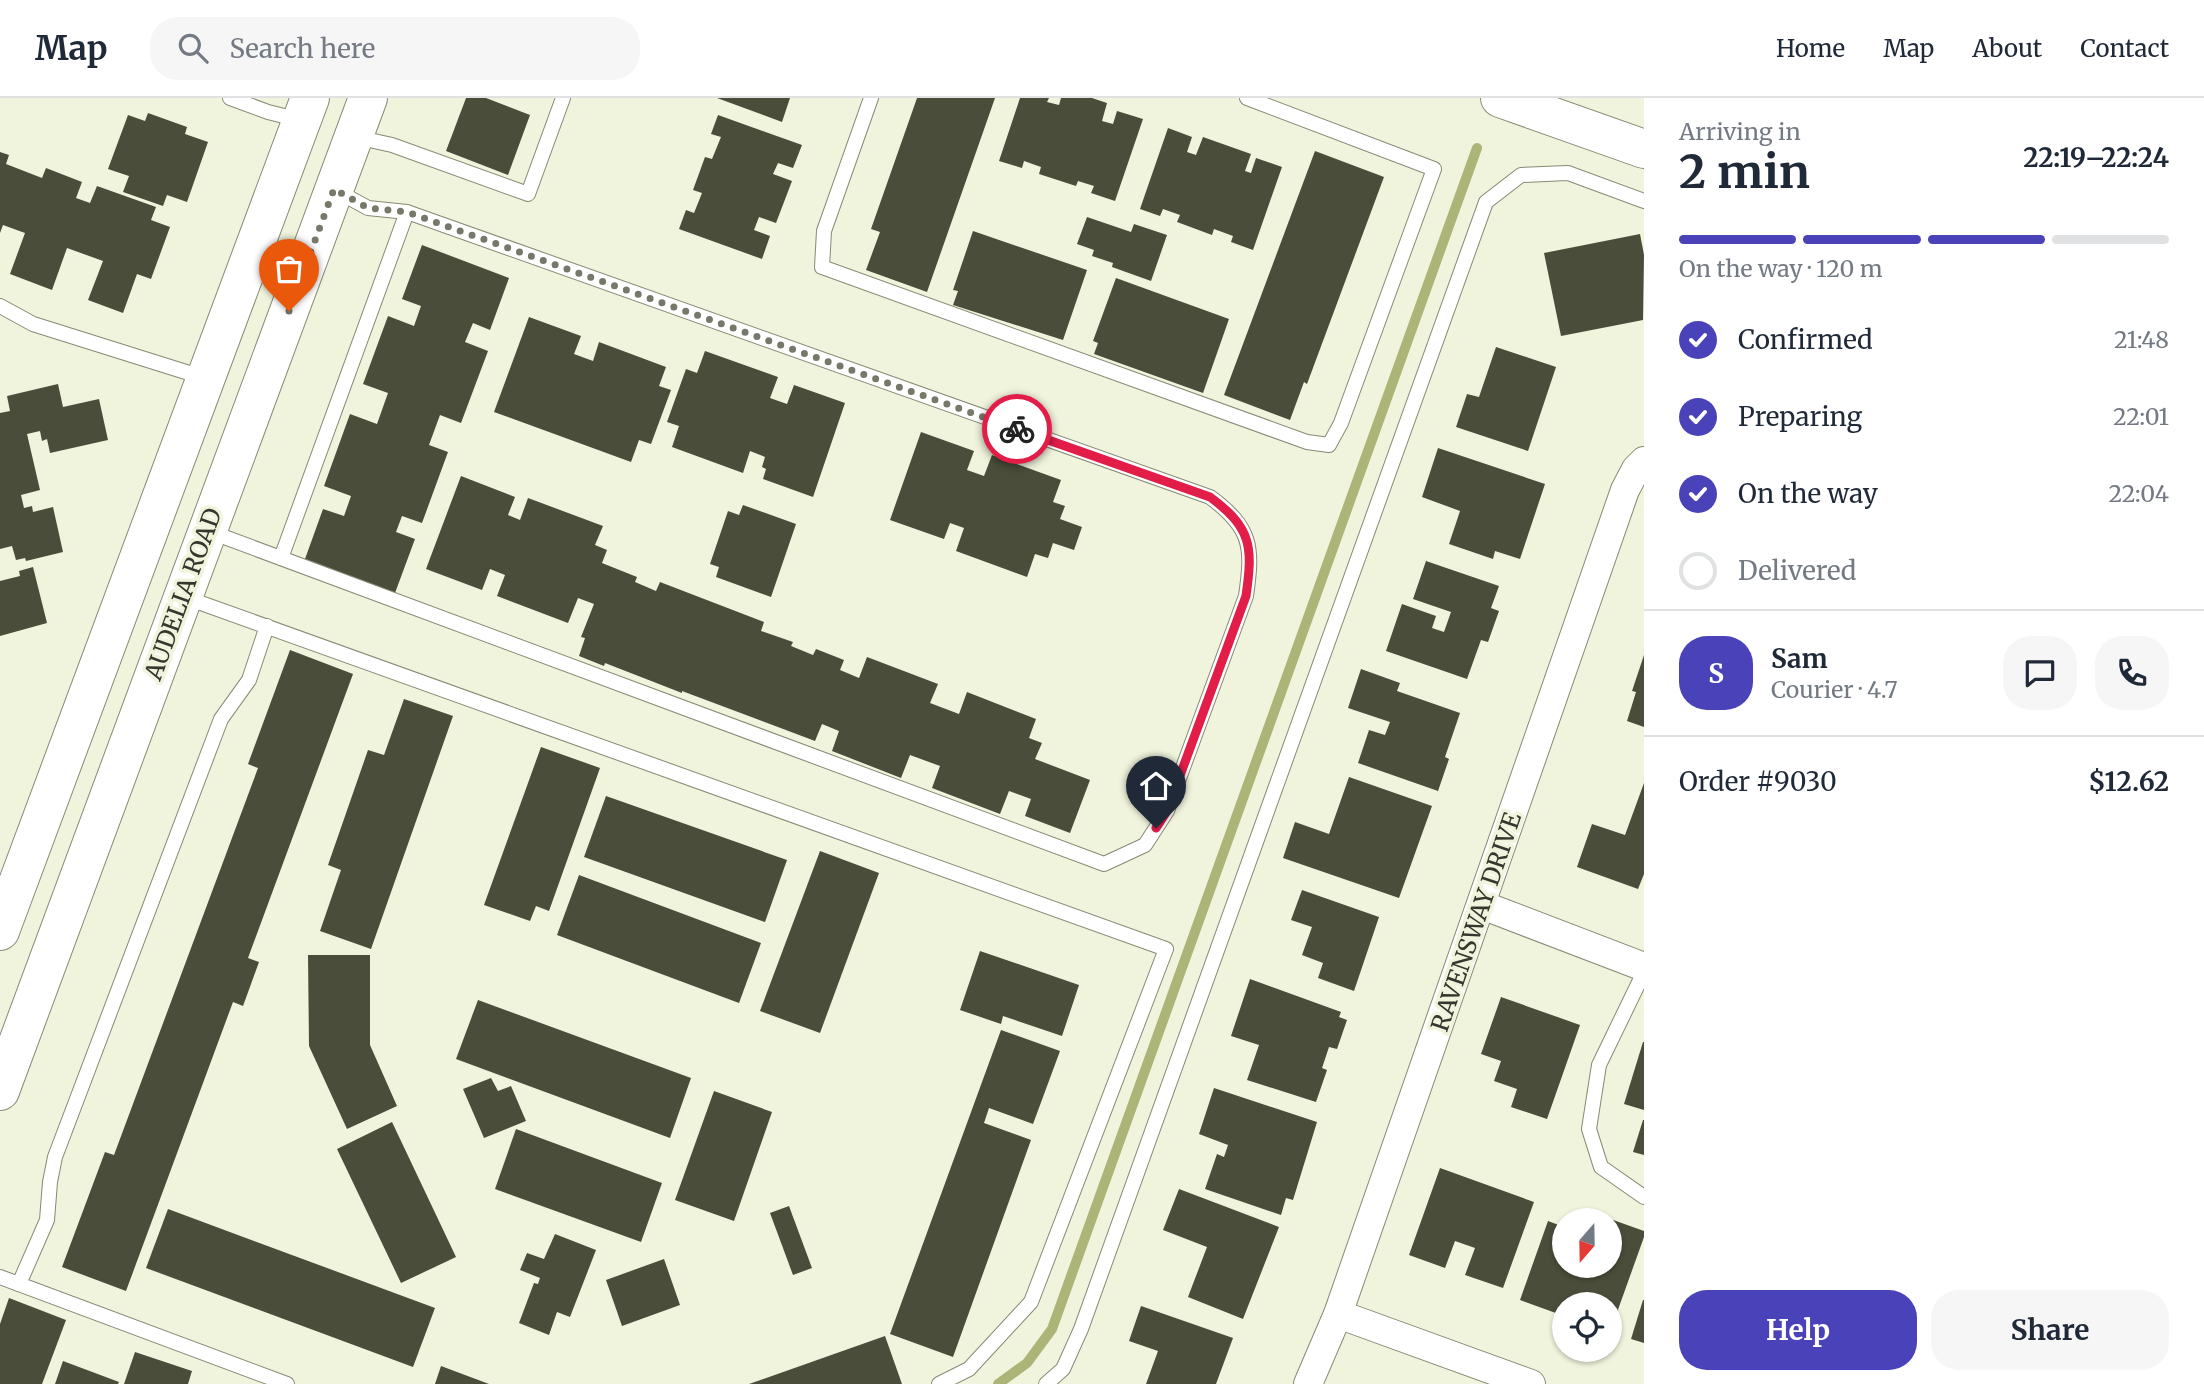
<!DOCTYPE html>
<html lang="en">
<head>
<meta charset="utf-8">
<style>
  :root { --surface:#fff; --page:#f6f6f7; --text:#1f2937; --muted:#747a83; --line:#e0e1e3; --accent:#4a42b8 }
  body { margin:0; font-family:Merriweather,serif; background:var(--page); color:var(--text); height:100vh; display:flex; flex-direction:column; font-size:26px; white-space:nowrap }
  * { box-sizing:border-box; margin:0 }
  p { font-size:23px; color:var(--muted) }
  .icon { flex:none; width:38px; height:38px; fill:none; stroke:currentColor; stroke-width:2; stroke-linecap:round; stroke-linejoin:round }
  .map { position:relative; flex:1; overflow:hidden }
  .panel { display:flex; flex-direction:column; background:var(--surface); width:560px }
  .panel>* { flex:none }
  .needle { width:46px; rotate:200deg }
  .tools { position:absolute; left:1552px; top:1110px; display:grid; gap:14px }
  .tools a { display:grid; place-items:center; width:70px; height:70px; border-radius:50%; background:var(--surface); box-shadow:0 2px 5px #0004; font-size:35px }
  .pin { position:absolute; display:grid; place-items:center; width:60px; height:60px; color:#fff; margin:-72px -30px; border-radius:50% 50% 50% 0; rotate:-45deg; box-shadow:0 0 7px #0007 }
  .pin .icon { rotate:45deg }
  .courier { position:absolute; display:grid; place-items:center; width:70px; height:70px; margin:-35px; border:5px solid #e11d48; border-radius:50%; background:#fff; color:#222; box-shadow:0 2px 9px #0007 }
  .summary em { font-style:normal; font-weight:700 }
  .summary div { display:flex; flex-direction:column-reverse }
  .summary { display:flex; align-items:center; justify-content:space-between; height:119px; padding:0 35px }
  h1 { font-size:46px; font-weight:700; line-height:52px }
  .bar { display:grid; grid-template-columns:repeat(4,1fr); gap:10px 7px; align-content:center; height:84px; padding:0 35px }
  .bar i { height:9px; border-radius:5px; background:var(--line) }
  .bar .on { background:var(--accent) }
  .bar p { grid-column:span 4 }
  .line { display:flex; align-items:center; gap:18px; padding:0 35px; border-top:2px solid var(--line) }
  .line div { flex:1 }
  .round { display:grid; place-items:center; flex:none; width:74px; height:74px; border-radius:28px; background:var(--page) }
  ol { padding:0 35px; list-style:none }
  li { display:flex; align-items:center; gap:21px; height:77px }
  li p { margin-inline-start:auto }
  li .icon { padding:7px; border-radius:50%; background:var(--accent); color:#fff; stroke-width:4 }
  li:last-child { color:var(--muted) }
  li i { width:38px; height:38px; border:4px solid var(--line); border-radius:50% }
  .primary-button { display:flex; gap:14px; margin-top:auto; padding:14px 35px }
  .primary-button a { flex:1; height:80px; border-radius:28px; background:var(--accent); color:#fff; font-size:28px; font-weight:700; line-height:80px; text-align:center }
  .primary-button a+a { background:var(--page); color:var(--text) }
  header { display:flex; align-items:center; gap:42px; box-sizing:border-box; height:98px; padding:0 35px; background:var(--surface); border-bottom:2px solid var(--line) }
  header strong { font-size:33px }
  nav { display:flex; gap:38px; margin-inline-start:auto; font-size:24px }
  .search { width:490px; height:63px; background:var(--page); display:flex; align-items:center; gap:18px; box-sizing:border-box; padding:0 24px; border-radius:28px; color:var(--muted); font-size:26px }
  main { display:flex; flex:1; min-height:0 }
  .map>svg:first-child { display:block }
</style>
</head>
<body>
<header>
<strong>Map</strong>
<div class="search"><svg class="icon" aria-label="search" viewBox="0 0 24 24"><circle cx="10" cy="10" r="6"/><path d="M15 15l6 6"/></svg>Search here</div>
<nav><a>Home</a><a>Map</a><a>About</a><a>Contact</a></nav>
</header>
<main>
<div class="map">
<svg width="1644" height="1286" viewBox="0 0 1644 1286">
  <rect width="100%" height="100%" fill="#f0f4dc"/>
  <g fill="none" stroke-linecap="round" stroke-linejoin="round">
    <polyline stroke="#adb478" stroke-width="10" points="998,1286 1027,1265 1052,1231 1477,50"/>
  </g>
  <g fill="#4a4d39">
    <polygon points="466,0 486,0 530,17 508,77 446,53"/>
    <polygon points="717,0 790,0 782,24"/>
    <polygon points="917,0 995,0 927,194 866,172 880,134 871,131"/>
    <polygon points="1020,0 1049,0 1047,4 1059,7 1061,0 1092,0 1107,5 1102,23 1113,26 1117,13 1143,21 1115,103 1091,95 1094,88 1078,83 1076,88 1039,76 1041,69 1024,63 1022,70 999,63"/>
    <polygon points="148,15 187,29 185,36 208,44 187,104 167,97 163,108 123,94 129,78 108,71 128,17 145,23"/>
    <polygon points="718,17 802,47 793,70 778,65 773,76 792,83 776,125 759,119 754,132 770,138 762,161 679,131 686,112 694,115 702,95 693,92 705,59 712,61 721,39 711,36"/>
    <polygon points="1168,30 1192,39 1187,54 1196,57 1203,39 1251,56 1245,73 1251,75 1256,60 1282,69 1253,152 1231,144 1233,138 1214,131 1212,137 1177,124 1180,117 1163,111 1160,118 1140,111"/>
    <polygon points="1315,53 1384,79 1307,286 1304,284 1290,322 1224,297"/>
    <polygon points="0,54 9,57 6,66 42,80 46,70 82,84 76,100 90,105 97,88 156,109 151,122 170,129 151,181 137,176 123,215 88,202 103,163 67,150 52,192 10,176 25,135 3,127 0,135"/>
    <polygon points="1087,119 1131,134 1134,126 1167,137 1151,183 1112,169 1113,165 1092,158 1094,152 1077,146"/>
    <polygon points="973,133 1087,172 1063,242 953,207 958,193 953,192"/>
    <polygon points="1640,136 1644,157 1643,222 1561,238 1544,155"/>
    <polygon points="422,147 509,180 490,232 473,225 465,244 488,253 461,325 440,317 429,347 448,354 422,425 402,418 396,434 415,441 395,495 305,461 323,411 344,418 351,398 324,388 350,316 377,326 388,295 363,286 388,218 414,228 421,208 402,201"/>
    <polygon points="1116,180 1229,221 1203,295 1094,256 1098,245 1093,243"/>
    <polygon points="529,219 581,238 574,256 593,263 599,244 666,269 659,288 671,292 651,346 639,342 631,364 494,314"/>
    <polygon points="1496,249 1556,269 1528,353 1456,329 1467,296 1479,299"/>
    <polygon points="705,253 778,279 770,300 787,306 794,287 845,305 813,399 763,381 766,371 762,369 765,359 750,353 743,375 672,349 679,328 667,324 686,271 697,275"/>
    <polygon points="58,286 63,309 99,301 108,342 50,355 47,341 42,343 40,333 27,336 40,392 21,397 24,410 32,408 33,414 53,409 63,454 26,463 25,460 16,462 12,448 0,451 0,315 10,313 7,298"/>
    <polygon points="921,334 974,353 967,372 984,378 992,357 1061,382 1053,404 1065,408 1060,421 1082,429 1074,452 1053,445 1048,460 1035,456 1027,479 956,453 964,430 950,425 944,441 890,422"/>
    <polygon points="1438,350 1545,386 1520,461 1495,453 1493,461 1449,446 1460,413 1422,399"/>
    <polygon points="461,378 515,399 508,417 520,422 528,400 603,428 595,447 607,452 602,465 637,479 635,484 656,493 660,484 764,524 761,533 793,544 791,548 813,557 816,551 844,562 840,572 859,580 867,559 938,586 930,605 959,616 967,594 1036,621 1029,640 1042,645 1035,661 1090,682 1070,735 1025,718 1031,701 1009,693 1000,716 932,690 940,668 910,657 901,680 832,653 839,633 822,626 815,643 682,593 682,595 605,565 604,568 579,558 585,540 581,539 594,506 578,500 568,525 497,498 505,477 490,471 482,492 426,471"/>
    <polygon points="743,407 796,426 771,499 716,479 719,469 710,466 728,413 739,417"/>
    <polygon points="1426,463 1499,488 1491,510 1499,513 1488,544 1481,542 1467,581 1386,553 1402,506 1436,518 1432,530 1444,534 1451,514 1413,501"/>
    <polygon points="33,469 47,525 0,538 0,483 20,478 19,473"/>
    <polygon points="290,552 353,576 248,860 259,864 243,908 233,904 126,1193 62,1169 105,1054 114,1057 258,670 248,666"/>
    <polygon points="1644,557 1644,629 1627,623 1636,594 1632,593"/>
    <polygon points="1361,571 1400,585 1397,593 1460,615 1445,659 1449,661 1438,693 1358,665 1369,632 1385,637 1390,624 1348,610"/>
    <polygon points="404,601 453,618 371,851 320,833 341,772 328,767 368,652 384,657"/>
    <polygon points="541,649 600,670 549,813 536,808 530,823 484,807"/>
    <polygon points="1349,679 1432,708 1399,800 1283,760 1295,724 1329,736"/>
    <polygon points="1644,685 1644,776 1638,791 1577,769 1592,726 1625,737"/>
    <polygon points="606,698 787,762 765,824 584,759"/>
    <polygon points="820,753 879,775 820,935 760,913"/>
    <polygon points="579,777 761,845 739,905 557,837"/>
    <polygon points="1302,792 1379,819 1354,893 1318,880 1323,865 1302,857 1312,829 1291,822"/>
    <polygon points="980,853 1079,887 1062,938 1003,918 1001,926 960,912"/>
    <polygon points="308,857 370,857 370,947 397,1008 347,1031 309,948"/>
    <polygon points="1250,881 1341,914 1339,919 1347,922 1337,951 1329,949 1322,970 1327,972 1316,1004 1247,982 1259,947 1231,938"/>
    <polygon points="1501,899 1580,927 1547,1021 1511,1009 1517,991 1494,983 1501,963 1481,956"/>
    <polygon points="478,902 691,980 670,1040 456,961"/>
    <polygon points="1001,932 1060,953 1033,1026 989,1010 984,1025 1031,1042 953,1259 890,1236"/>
    <polygon points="1643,944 1644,944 1644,1012 1624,1006"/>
    <polygon points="491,980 498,993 511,988 526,1023 484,1040 463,991"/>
    <polygon points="1214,990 1317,1024 1293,1102 1286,1100 1281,1117 1205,1091 1217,1056 1224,1059 1228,1047 1199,1036"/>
    <polygon points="714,993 772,1014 734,1123 675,1102"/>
    <polygon points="1643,1022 1644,1022 1644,1057 1633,1054"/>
    <polygon points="392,1024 456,1159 401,1185 337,1051"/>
    <polygon points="516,1031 662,1085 641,1144 495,1091"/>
    <polygon points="1440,1070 1534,1104 1503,1190 1465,1177 1475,1150 1455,1143 1445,1170 1409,1157"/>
    <polygon points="1179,1091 1279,1129 1243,1221 1188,1199 1207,1149 1163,1132"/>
    <polygon points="789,1108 812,1170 793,1177 770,1115"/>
    <polygon points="168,1111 435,1210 413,1269 146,1170"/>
    <polygon points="1602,1118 1644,1133 1644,1139 1610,1234 1610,1206 1564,1206 1564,1218 1520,1202 1548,1123 1564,1129 1564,1167 1610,1167 1610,1122 1601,1122"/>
    <polygon points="555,1136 596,1152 570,1219 557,1214 549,1237 519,1225 534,1185 538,1186 540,1180 520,1172 527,1155 544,1161"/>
    <polygon points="664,1161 680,1207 622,1228 606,1182"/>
    <polygon points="9,1200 66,1222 42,1286 0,1286 0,1226"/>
    <polygon points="1643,1202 1644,1202 1644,1245 1631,1241"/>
    <polygon points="1141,1208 1233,1240 1216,1286 1146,1286 1158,1253 1129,1243"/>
    <polygon points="885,1238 902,1286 749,1286"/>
    <polygon points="135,1254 192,1273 188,1286 124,1286"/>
    <polygon points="63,1263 119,1284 118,1286 55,1286"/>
    <polygon points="441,1268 489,1286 435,1286"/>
  </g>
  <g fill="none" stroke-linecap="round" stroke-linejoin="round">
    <g stroke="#878a74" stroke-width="16">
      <g id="lane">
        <polyline points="230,0 268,14 300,22"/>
        <polyline points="871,0 824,133 822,169 1307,344 1329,347 1341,325 1434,71 1247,0"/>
        <polyline points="356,39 392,47 528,96 563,0"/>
        <polyline points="0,208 33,226 205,280"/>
        <path d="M208 433 1104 766 1145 747 1167 713 1246 498C1253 449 1252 430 1210 399L407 114 368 110 335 92"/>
        <polyline points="281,460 407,114"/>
        <polyline points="184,499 1166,851 1031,1204 969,1271 939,1286"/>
        <polyline points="1644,874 1599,967 1589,1031 1601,1069 1644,1099"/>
        <polyline points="0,1179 287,1286"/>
        <polyline points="19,1186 47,1122 50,1084 55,1059 221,621 249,582 267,528"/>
        <polyline points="1046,1286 1063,1271 1081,1231 1486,104 1521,77 1568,75 1644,103"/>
      </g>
    </g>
    <g stroke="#878a74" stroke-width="30">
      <g id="street">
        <polyline points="1482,807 1644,869"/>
        <polyline points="1338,1216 1531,1286"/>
        <polyline points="1308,1286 1338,1216 1625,392 1636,371 1644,363"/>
      </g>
    </g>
    <g stroke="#878a74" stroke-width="40">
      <g id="secondary">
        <polyline points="1500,0 1644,51"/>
        <polyline points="0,833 310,0"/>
        <polyline points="0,993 368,0"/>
      </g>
    </g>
    <use href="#lane" stroke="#fff" stroke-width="14"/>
    <use href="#street" stroke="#fff" stroke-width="28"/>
    <use href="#secondary" stroke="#fff" stroke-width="38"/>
  </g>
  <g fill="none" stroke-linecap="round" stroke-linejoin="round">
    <polyline stroke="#76786a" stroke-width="7" stroke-dasharray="0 12.6" points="289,213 334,91 368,110 407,114 1017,331"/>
    <path stroke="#e11d48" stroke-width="9" d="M1017 331 1210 399C1252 430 1253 449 1246 498L1167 713 1156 730"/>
  </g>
  <g text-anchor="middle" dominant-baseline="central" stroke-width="7" stroke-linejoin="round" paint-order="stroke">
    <g font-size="24" fill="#35362d" stroke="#f0f4dc">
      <text transform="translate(183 496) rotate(-70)">AUDELIA ROAD</text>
      <text transform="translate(1476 824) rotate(-71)">RAVENSWAY DRIVE</text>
    </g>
  </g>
</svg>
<div class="tools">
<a><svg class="needle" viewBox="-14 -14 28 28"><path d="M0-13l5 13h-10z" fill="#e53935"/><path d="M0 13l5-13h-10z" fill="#747a83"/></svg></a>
<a><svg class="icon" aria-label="locate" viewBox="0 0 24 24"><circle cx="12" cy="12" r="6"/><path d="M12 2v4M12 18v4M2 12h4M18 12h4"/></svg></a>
</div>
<div class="pin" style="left:289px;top:213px;background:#ea580c"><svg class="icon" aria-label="bag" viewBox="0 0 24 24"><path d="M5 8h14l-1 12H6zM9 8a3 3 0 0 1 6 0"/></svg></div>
<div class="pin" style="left:1156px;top:730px;background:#1f2937"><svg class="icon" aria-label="home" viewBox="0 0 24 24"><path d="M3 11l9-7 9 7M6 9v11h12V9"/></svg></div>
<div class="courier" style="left:1017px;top:331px"><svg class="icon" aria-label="bike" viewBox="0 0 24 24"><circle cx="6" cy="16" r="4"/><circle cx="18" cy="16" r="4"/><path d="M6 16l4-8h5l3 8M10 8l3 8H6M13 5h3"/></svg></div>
</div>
<section class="panel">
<div class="summary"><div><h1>2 min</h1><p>Arriving in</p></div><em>22:19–22:24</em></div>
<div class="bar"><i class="on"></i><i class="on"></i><i class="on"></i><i></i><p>On the way · 120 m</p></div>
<ol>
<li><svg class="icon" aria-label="check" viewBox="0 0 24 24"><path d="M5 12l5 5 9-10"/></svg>Confirmed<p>21:48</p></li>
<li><svg class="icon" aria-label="check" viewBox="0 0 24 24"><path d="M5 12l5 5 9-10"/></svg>Preparing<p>22:01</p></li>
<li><svg class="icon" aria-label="check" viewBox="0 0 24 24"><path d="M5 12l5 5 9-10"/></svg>On the way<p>22:04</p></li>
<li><i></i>Delivered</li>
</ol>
<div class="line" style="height:126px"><b class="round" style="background:var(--accent);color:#fff">S</b><div><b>Sam</b><p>Courier · 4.7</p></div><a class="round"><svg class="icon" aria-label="chat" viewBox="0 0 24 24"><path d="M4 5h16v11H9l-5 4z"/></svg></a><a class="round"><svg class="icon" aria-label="phone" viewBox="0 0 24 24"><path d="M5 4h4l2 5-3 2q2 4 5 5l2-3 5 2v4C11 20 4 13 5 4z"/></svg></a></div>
<div class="line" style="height:91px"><div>Order #9030</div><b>$12.62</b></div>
<div class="primary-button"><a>Help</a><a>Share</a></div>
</section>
</main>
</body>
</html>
